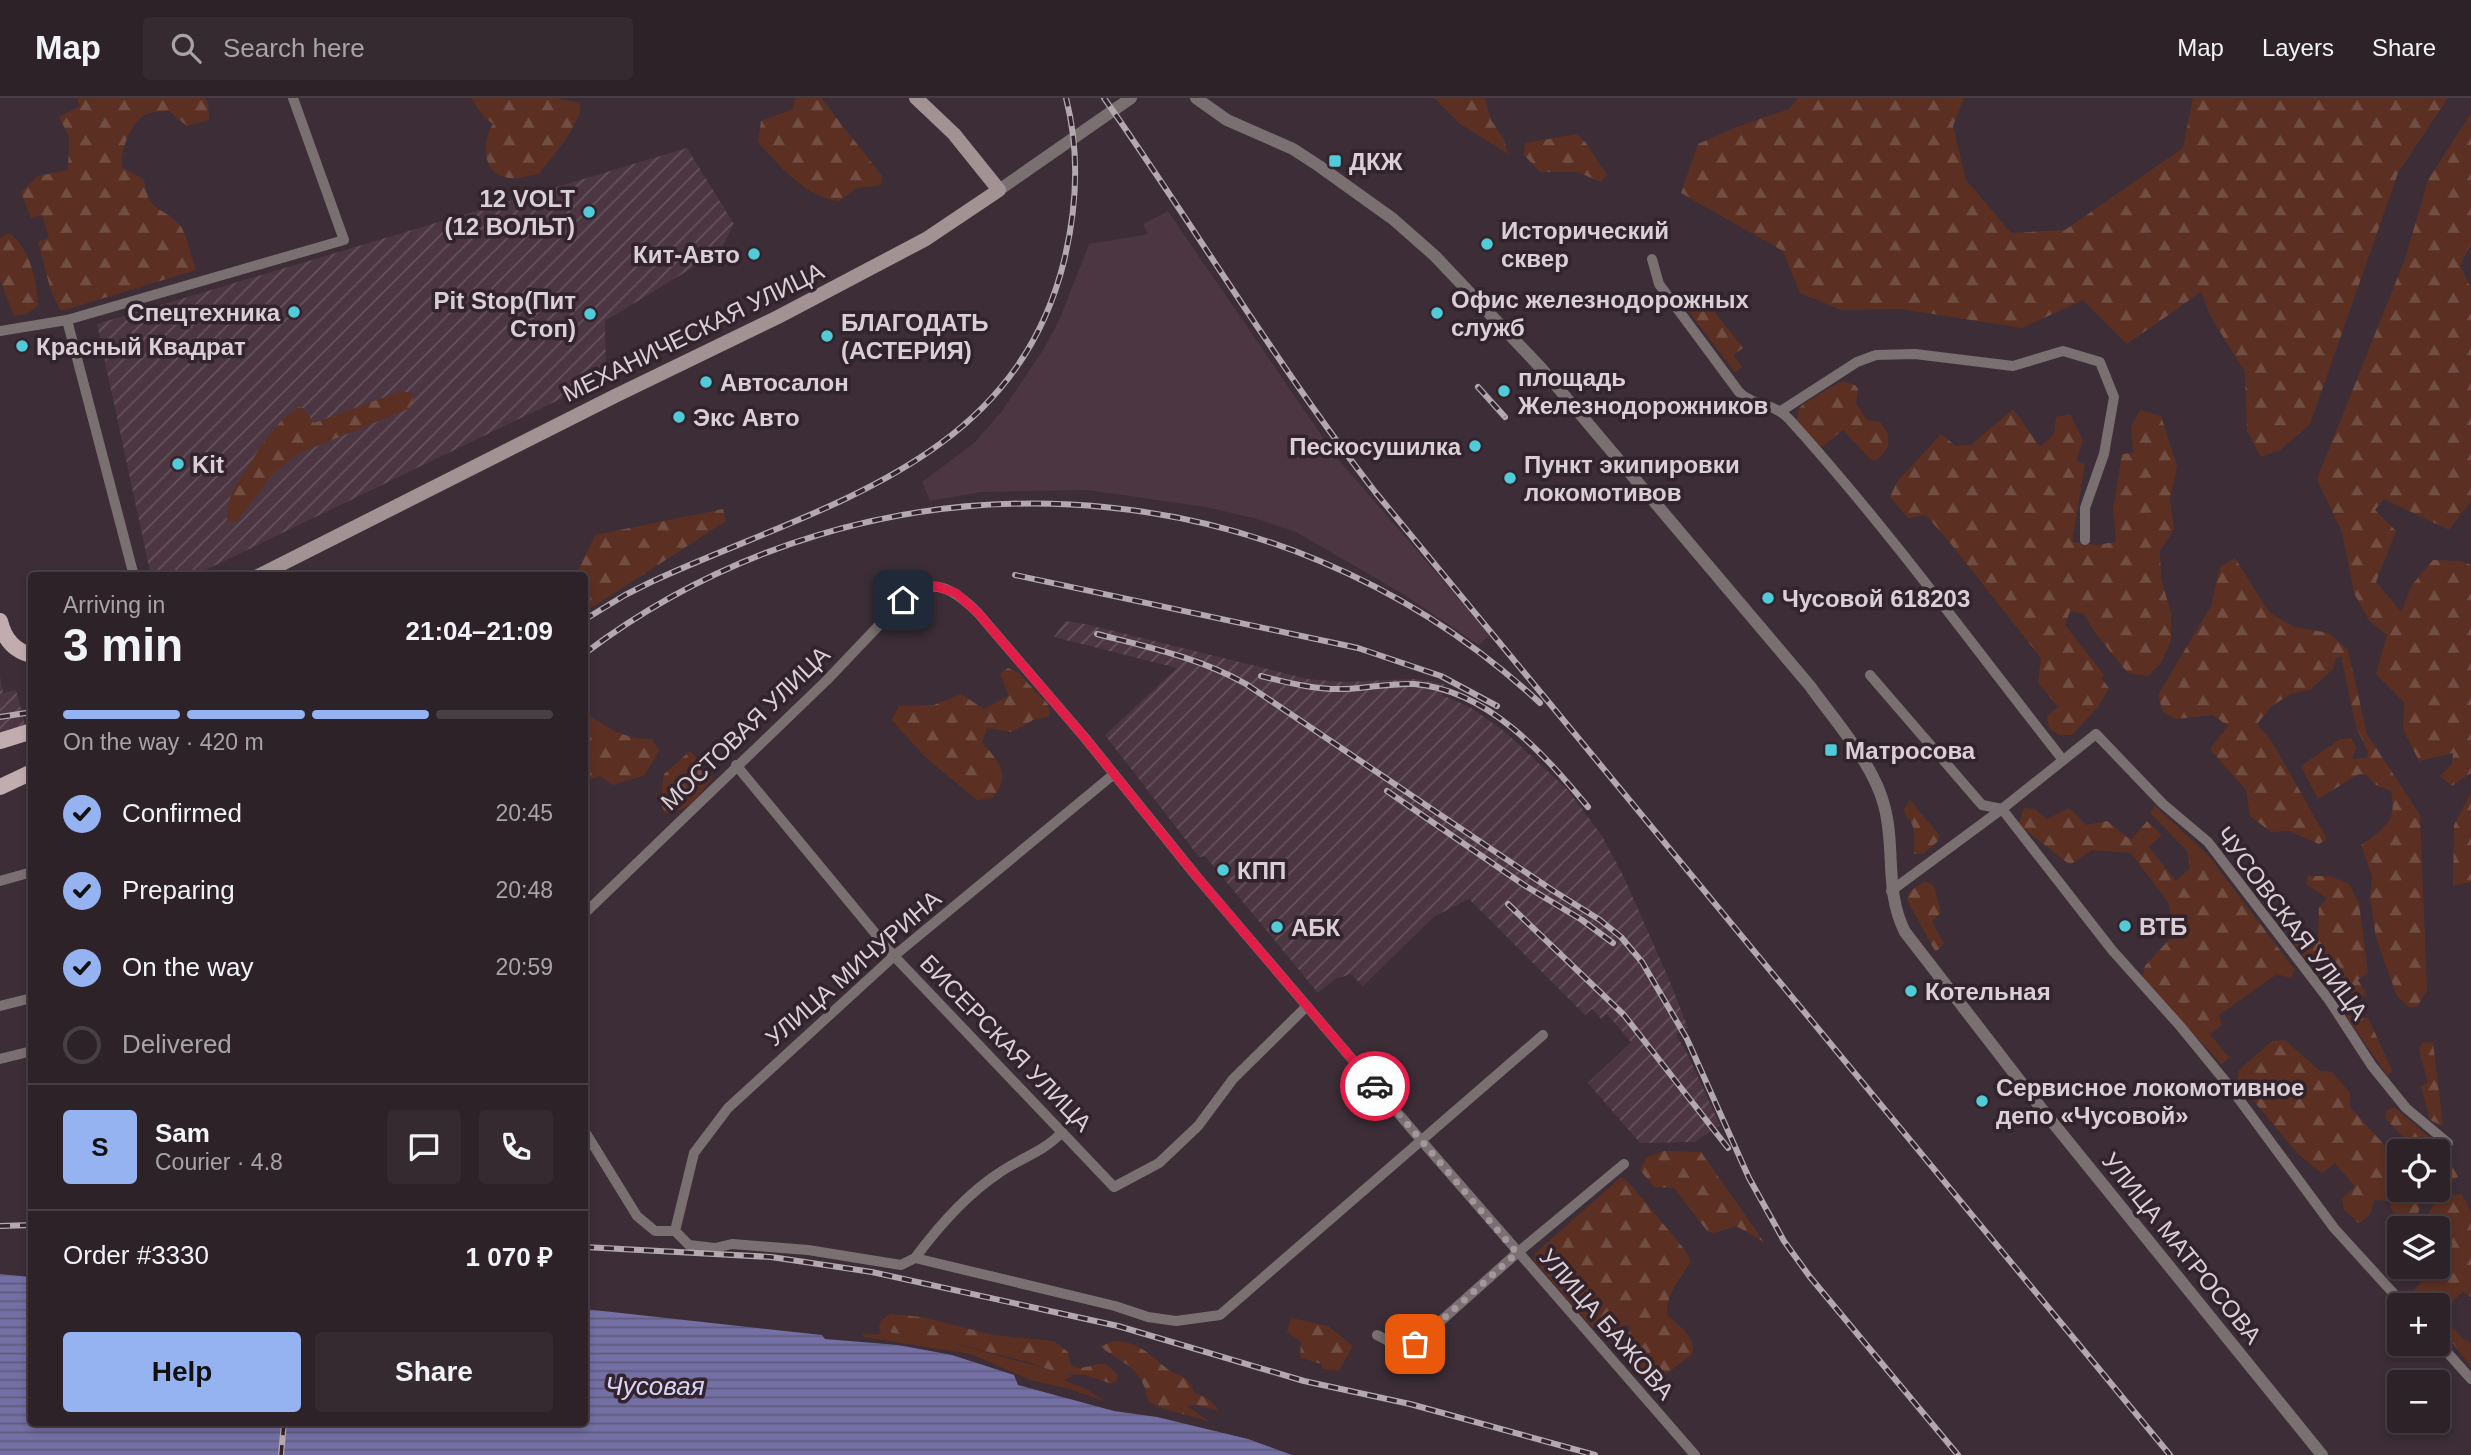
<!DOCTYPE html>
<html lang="en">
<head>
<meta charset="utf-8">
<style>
  :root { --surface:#2d2228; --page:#352a30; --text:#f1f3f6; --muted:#a7a4a8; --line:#483f45; --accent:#95b2f1 }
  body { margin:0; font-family:Arial,sans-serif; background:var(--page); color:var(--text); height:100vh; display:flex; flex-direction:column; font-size:26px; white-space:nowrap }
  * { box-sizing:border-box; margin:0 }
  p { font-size:23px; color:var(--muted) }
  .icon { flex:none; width:38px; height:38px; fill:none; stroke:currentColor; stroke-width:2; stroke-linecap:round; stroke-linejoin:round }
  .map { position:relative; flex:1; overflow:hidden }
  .sheet { position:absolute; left:28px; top:474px; width:560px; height:854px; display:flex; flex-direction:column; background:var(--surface); border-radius:7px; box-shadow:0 4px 10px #0003,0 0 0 2px var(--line) }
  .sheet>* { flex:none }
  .fabs { position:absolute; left:2387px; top:1041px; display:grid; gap:14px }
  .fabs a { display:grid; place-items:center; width:63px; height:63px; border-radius:7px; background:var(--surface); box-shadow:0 4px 10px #0003,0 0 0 2px var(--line); font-size:35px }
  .pin { position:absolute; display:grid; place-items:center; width:60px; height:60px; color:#fff; margin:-30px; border-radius:14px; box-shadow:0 4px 10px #0006 }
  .courier { position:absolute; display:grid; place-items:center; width:70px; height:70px; margin:-35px; border:5px solid #e11d48; border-radius:50%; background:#fff; color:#222; box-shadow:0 2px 9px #0007 }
  .summary em { font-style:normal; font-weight:800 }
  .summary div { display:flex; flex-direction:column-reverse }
  .summary { display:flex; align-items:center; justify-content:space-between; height:119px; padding:0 35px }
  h1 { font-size:46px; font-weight:800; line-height:52px }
  .bar { display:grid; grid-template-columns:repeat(4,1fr); gap:10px 7px; align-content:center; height:84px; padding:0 35px }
  .bar i { height:9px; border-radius:5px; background:var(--line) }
  .bar .active { background:var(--accent) }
  .bar p { grid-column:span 4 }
  .line { display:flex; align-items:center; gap:18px; padding:0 35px; border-top:2px solid var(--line) }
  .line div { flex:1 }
  .round { display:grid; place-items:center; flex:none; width:74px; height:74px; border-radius:7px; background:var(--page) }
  ol { padding:0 35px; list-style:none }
  li { display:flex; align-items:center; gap:21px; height:77px }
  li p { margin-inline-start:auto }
  li .icon { padding:7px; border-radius:50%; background:var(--accent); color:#111; stroke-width:4 }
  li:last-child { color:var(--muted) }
  li i { width:38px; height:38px; border:4px solid var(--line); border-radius:50% }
  .primary-button { display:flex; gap:14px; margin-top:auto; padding:14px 35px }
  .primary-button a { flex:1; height:80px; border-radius:7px; background:var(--accent); color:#111; font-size:28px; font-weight:800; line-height:80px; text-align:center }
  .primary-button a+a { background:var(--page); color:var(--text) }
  header { display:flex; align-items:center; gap:42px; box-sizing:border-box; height:98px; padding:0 35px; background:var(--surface); border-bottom:2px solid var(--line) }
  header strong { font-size:33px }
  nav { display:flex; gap:38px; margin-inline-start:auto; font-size:24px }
  .search { width:490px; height:63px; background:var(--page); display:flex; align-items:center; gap:18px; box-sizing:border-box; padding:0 24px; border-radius:7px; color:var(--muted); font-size:26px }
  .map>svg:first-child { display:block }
</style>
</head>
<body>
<header>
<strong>Map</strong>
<div class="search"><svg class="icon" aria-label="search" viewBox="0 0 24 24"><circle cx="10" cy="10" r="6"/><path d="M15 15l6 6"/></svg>Search here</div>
<nav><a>Map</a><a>Layers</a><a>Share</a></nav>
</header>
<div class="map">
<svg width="2471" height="1357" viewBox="0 0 2471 1357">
  <defs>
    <pattern id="industrial-furrows" width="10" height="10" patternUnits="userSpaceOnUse" patternTransform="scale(1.75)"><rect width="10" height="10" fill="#4b3642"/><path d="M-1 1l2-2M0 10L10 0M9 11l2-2" fill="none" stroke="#64525c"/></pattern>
    <pattern id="forest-firs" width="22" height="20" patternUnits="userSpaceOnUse" patternTransform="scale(1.75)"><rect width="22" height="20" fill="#5b3023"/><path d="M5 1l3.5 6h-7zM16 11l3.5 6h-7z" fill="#724d42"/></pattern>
    <pattern id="water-rules" width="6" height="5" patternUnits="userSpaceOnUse" patternTransform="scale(1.75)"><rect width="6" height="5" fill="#746fa4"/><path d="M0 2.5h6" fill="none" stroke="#605b7c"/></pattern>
  </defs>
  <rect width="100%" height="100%" fill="#3c2d36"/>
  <polygon fill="#4b3642" points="1168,113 1337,360 1490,537 1479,547 1403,496 1296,434 1254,420 1205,409 1088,392 982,394 930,403 922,384 974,345 1002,313 1045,249 1060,220 1089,146 1148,136 1143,126"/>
  <g fill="url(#industrial-furrows)">
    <polygon points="687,50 734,126 720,153 605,223 606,279 193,478 151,478 97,226"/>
    <polygon points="1065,523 1085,526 1308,581 1343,584 1415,581 1444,586 1442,597 1470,609 1504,633 1568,692 1602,738 1622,775 1668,879 1688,930 1676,937 1685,951 1720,1027 1695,1044 1640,1045 1588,985 1631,944 1607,916 1601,921 1592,911 1585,917 1469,801 1435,818 1363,888 1351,876 1335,881 1318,895 1205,758 1199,759 1105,637 1177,570 1054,539"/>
    <polygon points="0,578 3,595 16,592 26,630 0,637"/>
  </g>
  <polygon fill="#5b3023" points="881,1223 883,1229 892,1235 937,1241 1074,1278 1064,1282 1086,1291 1107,1304 1069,1291 1030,1282 971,1256 864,1239 862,1235 877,1237 881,1234 879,1229"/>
  <g fill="url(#forest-firs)">
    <path d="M77 0H205L208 6 209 22 187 28 169 13C163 14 153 13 147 16 130 24 120 53 122 70L144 81C148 115 159 106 179 126 186 133 192 161 196 172L61 213 51 193 38 144 49 140 42 117 31 120 21 94 38 78 68 72 69 38 59 19 80 8Z"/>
    <path d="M471 0H556L580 5C584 23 551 60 539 76 531 77 519 81 511 80 482 78 481 45 493 26L483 18Z"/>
    <path d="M795 0H821L882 78 881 87 857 90 839 103C805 99 780 68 758 44L761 23 793 11Z"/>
    <polygon points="1434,0 1485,0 1491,22 1504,41 1508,56 1459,25"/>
    <polygon points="1798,0 1964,0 1953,28 1966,82 2011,135 2065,132 2183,50 2193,0 2448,0 2398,75 2310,326 2280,352 2261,359 2247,333 2245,274 2211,219 2201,194 2127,246 2083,202 2022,230 1901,211 1841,212 1800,195 1783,153 1681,95 1698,46 1734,30 1789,11"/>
    <polygon points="2471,15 2471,145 2460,168 2471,190 2471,403 2449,432 2384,401 2375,412 2396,433 2376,484 2401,514 2412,487 2433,462 2461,463 2471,467 2471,675 2452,688 2440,678 2452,666 2453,655 2419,663 2403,631 2404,604 2376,576 2387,537 2370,524 2354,495 2342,434 2317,381 2405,161 2428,82"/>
    <polygon points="1577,36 1586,45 1607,77 1600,84 1578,74 1540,74 1524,57 1525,45"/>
    <path d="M10 135C31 154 36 180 38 208L27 216 14 218 0 182V140Z"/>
    <polygon points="1692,195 1702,198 1743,250 1733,257 1742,269 1735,274 1682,205 1686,198"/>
    <path d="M1845 284 1855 287 1858 291 1856 305 1867 322 1880 324C1892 338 1892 351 1876 362L1870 361 1843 332 1820 350 1797 323 1798 312 1802 307 1838 285Z"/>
    <polygon points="401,293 411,295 413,302 408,311 295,357 272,377 236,424 227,423 227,412 231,396 263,345 281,323 298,309 303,310 314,325"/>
    <polygon points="2013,311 2040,349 2054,336 2056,319 2070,316 2083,343 2076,363 2085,366 2072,444 2096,447 2116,444 2113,411 2122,356 2133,355 2131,329 2140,312 2161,318 2177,368 2170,401 2174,431 2160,453 2161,481 2171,515 2171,543 2161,565 2148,578 2128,575 2096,536 2084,516 2070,513 2065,527 2104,577 2101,580 2109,590 2098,609 2072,637 2059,637 2049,630 2047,618 2058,609 2038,584 2041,560 1951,446 1926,417 1908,420 1890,399 1897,384 1941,336 1956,348 1971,347"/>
    <polygon points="723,411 726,423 585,514 584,478 581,478 579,471 595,437"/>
    <path d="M2235 460 2269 514 2294 529 2329 535 2348 552 2367 636 2420 717 2427 892 2418 908 2410 910 2397 898 2376 840 2370 800 2372 778 2361 747C2383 732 2398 723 2391 693L2374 686 2367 677 2359 676 2318 701 2301 668 2340 641 2351 640 2356 650 2352 661 2367 660 2368 654 2356 629 2341 558 2336 560 2333 571 2310 592 2292 595 2272 608 2257 626 2271 642 2327 741 2319 746 2289 733 2271 734 2250 718 2246 692 2210 651 2228 628 2213 617 2176 621 2163 614 2158 597 2211 508 2220 469Z"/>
    <path d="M1008 570 1017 574 1048 606 1050 618 1033 622 1012 634 987 630 982 645C1000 664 1011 677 993 700L977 702 925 659 892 622 899 608 934 607 961 596 984 611 1009 598 1000 576Z"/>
    <path d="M584 614C608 630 623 641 652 641L659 653 645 677 613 687 600 678 585 683Z"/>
    <path d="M690 653 713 679C697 700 693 711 665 715L660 703 664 676Z"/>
    <polygon points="2471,694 2471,784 2453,788 2454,727"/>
    <path d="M1910 702 1939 737 1938 743 1923 756H1914C1914 741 1917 727 1905 717L1904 711Z"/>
    <path d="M2155 708 2208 757 2295 872 2291 880 2277 876 2219 917 2222 927 2210 936 2229 960 2221 966C2196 936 2165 912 2142 880L2145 868 2175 835 2168 804 2131 755 2092 752 2070 767 2018 726 2024 710 2035 711 2047 721 2069 710 2086 727 2107 723 2131 742 2147 723 2162 737 2149 749 2176 783 2190 770 2187 753 2150 715Z"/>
    <polygon points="2308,778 2330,778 2349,786 2359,806 2368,875 2358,882 2368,899 2328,888 2291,843 2293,839 2304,848 2318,845 2319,810 2327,800 2306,786"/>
    <polygon points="1925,783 1934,788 1941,815 1933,822 1934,828 1944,845 1938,852 1935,853 1907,802 1909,794"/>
    <polygon points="2345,917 2368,920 2392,972 2388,978"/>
    <polygon points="2285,942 2320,973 2332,974 2350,995 2350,1009 2397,1061 2399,1061 2399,1092 2406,1092 2420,1109 2414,1130 2396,1125 2389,1103 2374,1102 2370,1117 2359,1125 2344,1112 2342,1100 2355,1089 2335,1065 2322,1075 2298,1056 2237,983 2239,972 2272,943"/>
    <polygon points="2433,944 2443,1028 2430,1022 2421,988 2428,985 2419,952 2422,945"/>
    <polygon points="2394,1009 2444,1052 2458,1079 2442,1088 2438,1085 2438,1054 2410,1053 2413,1049 2385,1020 2387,1013"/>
    <polygon points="1664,1053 1701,1054 1764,1144 1736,1128 1714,1135 1708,1134 1674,1090 1654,1089 1640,1072 1647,1059"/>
    <path d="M1620 1080 1624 1081 1629 1085 1685 1152 1691 1164C1681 1178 1665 1198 1667 1217 1678 1227 1697 1239 1692 1256L1651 1288 1645 1285 1621 1252 1630 1232 1629 1227H1624L1611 1236 1604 1235 1590 1227 1534 1162 1535 1156 1540 1151Z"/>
    <polygon points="2462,1096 2471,1115 2471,1199 2463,1194 2440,1214 2463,1241 2471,1245 2471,1268 2438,1227 2438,1208 2422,1207 2412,1195 2427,1177 2426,1169 2438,1169 2438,1130 2421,1130 2437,1100"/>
    <path d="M890 1216 922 1219 994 1237 1054 1243 1068 1254 1071 1267 1078 1270C1097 1269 1101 1258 1117 1276V1282L1112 1286 1085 1277 1062 1276 1028 1264 937 1241 892 1235 883 1229 881 1223Z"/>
    <polygon points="1291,1220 1328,1228 1353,1248 1339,1273 1323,1271 1321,1266 1300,1259 1301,1244 1287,1234"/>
    <path d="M1115 1243C1138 1244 1149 1255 1165 1269 1179 1281 1186 1273 1194 1294L1210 1302 1219 1313 1197 1307 1187 1308 1209 1324C1190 1316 1164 1314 1148 1303 1142 1267 1124 1268 1100 1248Z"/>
  </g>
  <polygon fill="url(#water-rules)" points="0,1176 31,1179 32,1325 584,1325 585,1211 822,1237 825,1241 898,1247 952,1257 1014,1277 1018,1287 1114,1313 1157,1319 1248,1341 1292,1357 0,1357"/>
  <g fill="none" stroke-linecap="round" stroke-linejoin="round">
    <g stroke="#7a7071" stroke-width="10">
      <path d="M1652 161 1659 186 1739 294C1754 309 1775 305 1789 321 1887 429 1973 548 2063 662"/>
      <polyline points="67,222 134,478"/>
      <polyline points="0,233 67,222 344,142 293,0"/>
      <polyline points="1781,313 1857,264 1876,257 1915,256 2013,268 2063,253 2100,264 2114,299 2104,356 2085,410 2085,442"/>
      <polyline points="1870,577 1982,707 2002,711 2112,852 2180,928 2230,989 2334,1130 2405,1208"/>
      <polyline points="736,667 894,858 1114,1089 1159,1065 1198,1028 1233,981 1307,908"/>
      <polyline points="0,783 32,774"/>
      <polyline points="1891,793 2002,711 2096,636 2163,706 2208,744 2329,902 2372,968 2406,1010 2448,1045"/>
      <path d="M584 816 827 582 903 502C933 477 954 491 978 515L1085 640 1197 779 1420 1041 1695 1357"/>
      <polyline points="0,908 32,900"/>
      <polyline points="0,961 32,953"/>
      <polyline points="584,1032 637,1118 655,1133 675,1133 689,1147 715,1150 732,1146 808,1152 901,1167 915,1160 1115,1208 1148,1219 1176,1223 1220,1217 1543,937"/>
      <polyline points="675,1133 694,1055 728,1010 894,858 1114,676"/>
      <path d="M915 1160C938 1129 967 1096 999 1075 1020 1060 1044 1054 1062 1034"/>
      <polyline points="1377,1237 1400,1249 1415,1246 1517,1155 1624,1066"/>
      <polyline points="2438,1244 2471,1281"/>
    </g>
    <g stroke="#7a7071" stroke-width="12">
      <path d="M1196 0 1227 22 1293 51 1319 68 1393 121 1435 158 1542 271 1810 588C1835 623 1873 665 1884 707 1896 750 1884 793 1905 834L2041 1010 2322 1357"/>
      <polyline points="999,92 1131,0"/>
    </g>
    <polyline stroke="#a29294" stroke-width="14" points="258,478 615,298 778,219 926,141 999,92 954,36 916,0"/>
    <g stroke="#c1adaf" stroke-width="16">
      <path d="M0 523C4 540 14 553 32 557"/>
      <polyline points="0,643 32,633"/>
      <polyline points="0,689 32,674"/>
    </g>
    <g stroke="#b4a8af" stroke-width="6">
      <g id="rail">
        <path d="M1104 0C1196 131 1278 269 1376 395L2170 1357"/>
        <polyline points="1478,289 1505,319"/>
        <polyline points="1015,477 1358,550 1441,578 1497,608"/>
        <path d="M584 522 625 497 651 484C818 407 1013 368 1064 163 1077 109 1080 54 1066 0"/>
        <path d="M1097 536C1148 549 1200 560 1246 586L1552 792 1600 822 1621 839 1642 864 1687 941 1749 1080 1784 1143 1810 1179 1958 1357"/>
        <path d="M584 556C872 338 1276 359 1540 605"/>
        <path d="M1261 578C1289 585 1316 592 1345 591 1368 590 1391 585 1414 586 1488 592 1544 656 1588 709"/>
        <polyline points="0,619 32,614"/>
        <polyline points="1387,693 1524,787 1582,822 1613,845"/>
        <polyline points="1508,806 1624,917 1728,1050"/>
        <polyline points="0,1128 32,1127"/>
        <polyline points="584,1149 771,1159 872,1174 1118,1228 1304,1283 1410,1306 1595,1357"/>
        <polyline points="281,1357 284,1325"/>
      </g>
    </g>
    <use href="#rail" stroke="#32232c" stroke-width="3.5" stroke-dasharray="10" stroke-linecap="butt"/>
  </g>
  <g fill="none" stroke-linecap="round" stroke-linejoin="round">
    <polyline stroke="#a3969d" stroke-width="7" stroke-dasharray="0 12.6" points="1375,988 1517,1155 1415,1246"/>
    <polyline stroke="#e11d48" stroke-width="9" points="903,502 920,491 936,488 956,495 978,515 1085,640 1197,779 1375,988"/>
  </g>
  <g fill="#52cbd9" stroke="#32232c" stroke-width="2.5">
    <rect x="1328" y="56" width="14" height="14" rx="3.5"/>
    <circle cx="589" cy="114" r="7"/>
    <circle cx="1487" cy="146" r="7"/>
    <circle cx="754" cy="156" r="7"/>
    <circle cx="294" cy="214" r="7"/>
    <circle cx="1437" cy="215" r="7"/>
    <circle cx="590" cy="216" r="7"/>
    <circle cx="827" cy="238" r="7"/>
    <circle cx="22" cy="248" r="7"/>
    <circle cx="706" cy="284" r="7"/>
    <circle cx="1504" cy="293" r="7"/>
    <circle cx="679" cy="319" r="7"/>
    <circle cx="1475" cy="348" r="7"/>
    <circle cx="178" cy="366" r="7"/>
    <circle cx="1510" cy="380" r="7"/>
    <circle cx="1768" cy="500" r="7"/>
    <rect x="1824" y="645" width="14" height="14" rx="3.5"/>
    <circle cx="1223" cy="772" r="7"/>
    <circle cx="2125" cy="828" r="7"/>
    <circle cx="1277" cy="829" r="7"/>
    <circle cx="1911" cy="893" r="7"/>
    <circle cx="1982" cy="1003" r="7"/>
  </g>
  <g text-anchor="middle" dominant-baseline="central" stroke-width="7" stroke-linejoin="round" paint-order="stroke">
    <g font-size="24" font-weight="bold" fill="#dacfd5" stroke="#32232c" text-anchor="start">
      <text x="1349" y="63">ДКЖ</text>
      <text x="575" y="100" text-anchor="end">12 VOLT<tspan x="575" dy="28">(12 ВОЛЬТ)</tspan></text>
      <text x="1501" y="132">Исторический<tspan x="1501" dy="28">сквер</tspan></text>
      <text x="740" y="156" text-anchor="end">Кит-Авто</text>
      <text x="1451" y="201">Офис железнодорожных<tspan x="1451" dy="28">служб</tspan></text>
      <text x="576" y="202" text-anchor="end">Pit Stop(Пит<tspan x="576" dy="28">Стоп)</tspan></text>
      <text x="280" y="214" text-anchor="end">Спецтехника</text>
      <text x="841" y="224">БЛАГОДАТЬ<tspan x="841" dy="28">(АСТЕРИЯ)</tspan></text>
      <text x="36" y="248">Красный Квадрат</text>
      <text x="1518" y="279">площадь<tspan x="1518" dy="28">Железнодорожников</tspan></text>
      <text x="720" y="284">Автосалон</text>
      <text x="693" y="319">Экс Авто</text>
      <text x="1461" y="348" text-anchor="end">Пескосушилка</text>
      <text x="192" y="366">Kit</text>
      <text x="1524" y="366">Пункт экипировки<tspan x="1524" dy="28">локомотивов</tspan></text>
      <text x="1782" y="500">Чусовой 618203</text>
      <text x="1845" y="652">Матросова</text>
      <text x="1237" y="772">КПП</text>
      <text x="2139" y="828">ВТБ</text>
      <text x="1291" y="829">АБК</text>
      <text x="1925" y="893">Котельная</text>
      <text x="1996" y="989">Сервисное локомотивное<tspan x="1996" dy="28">депо «Чусовой»</tspan></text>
    </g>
    <g font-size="24" fill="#dacfd5" stroke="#32232c">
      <text transform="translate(693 234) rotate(-26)">МЕХАНИЧЕСКАЯ УЛИЦА</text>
      <text transform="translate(745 630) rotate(-44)">МОСТОВАЯ УЛИЦА</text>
      <text transform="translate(2292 825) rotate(53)">ЧУСОВСКАЯ УЛИЦА</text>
      <text transform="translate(853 870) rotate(-41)">УЛИЦА МИЧУРИНА</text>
      <text transform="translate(1006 945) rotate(46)">БИСЕРСКАЯ УЛИЦА</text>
      <text transform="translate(2182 1150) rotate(51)">УЛИЦА МАТРОСОВА</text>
      <text transform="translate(1607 1226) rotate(49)">УЛИЦА БАЖОВА</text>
    </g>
    <g font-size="26" font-style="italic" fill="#d7d5f6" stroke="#32232c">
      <text x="655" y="1288">Чусовая</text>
    </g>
  </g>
</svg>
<div class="fabs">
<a><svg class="icon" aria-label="locate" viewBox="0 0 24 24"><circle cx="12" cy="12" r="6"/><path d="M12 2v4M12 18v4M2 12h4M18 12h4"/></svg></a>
<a><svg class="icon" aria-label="layers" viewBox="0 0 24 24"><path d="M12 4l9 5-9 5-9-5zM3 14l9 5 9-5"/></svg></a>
<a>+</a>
<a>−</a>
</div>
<div class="pin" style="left:1415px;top:1246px;background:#ea580c"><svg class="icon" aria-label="bag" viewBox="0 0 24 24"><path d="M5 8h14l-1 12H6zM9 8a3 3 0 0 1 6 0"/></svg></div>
<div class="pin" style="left:903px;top:502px;background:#1f2937"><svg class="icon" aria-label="home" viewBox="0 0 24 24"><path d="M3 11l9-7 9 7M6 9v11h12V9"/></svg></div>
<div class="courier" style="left:1375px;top:988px"><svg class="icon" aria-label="car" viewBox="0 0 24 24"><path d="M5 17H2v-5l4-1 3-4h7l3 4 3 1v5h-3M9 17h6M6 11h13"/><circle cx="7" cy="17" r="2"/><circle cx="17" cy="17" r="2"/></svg></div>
<section class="sheet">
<div class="summary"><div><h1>3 min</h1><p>Arriving in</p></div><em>21:04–21:09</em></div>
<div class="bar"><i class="active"></i><i class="active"></i><i class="active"></i><i></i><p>On the way · 420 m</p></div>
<ol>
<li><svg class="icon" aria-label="check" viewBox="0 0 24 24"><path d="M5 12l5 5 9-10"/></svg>Confirmed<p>20:45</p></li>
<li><svg class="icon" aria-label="check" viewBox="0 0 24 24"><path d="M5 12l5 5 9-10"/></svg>Preparing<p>20:48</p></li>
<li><svg class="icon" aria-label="check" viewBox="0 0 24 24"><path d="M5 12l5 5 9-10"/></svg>On the way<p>20:59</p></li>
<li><i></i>Delivered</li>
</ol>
<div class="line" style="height:126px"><b class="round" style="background:var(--accent);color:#111">S</b><div><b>Sam</b><p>Courier · 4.8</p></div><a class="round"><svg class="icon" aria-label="chat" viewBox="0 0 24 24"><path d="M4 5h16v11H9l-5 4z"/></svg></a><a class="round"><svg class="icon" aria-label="phone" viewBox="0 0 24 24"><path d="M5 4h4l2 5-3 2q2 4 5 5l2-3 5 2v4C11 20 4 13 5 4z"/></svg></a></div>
<div class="line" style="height:91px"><div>Order #3330</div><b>1 070 ₽</b></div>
<div class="primary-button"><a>Help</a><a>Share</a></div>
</section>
</div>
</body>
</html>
